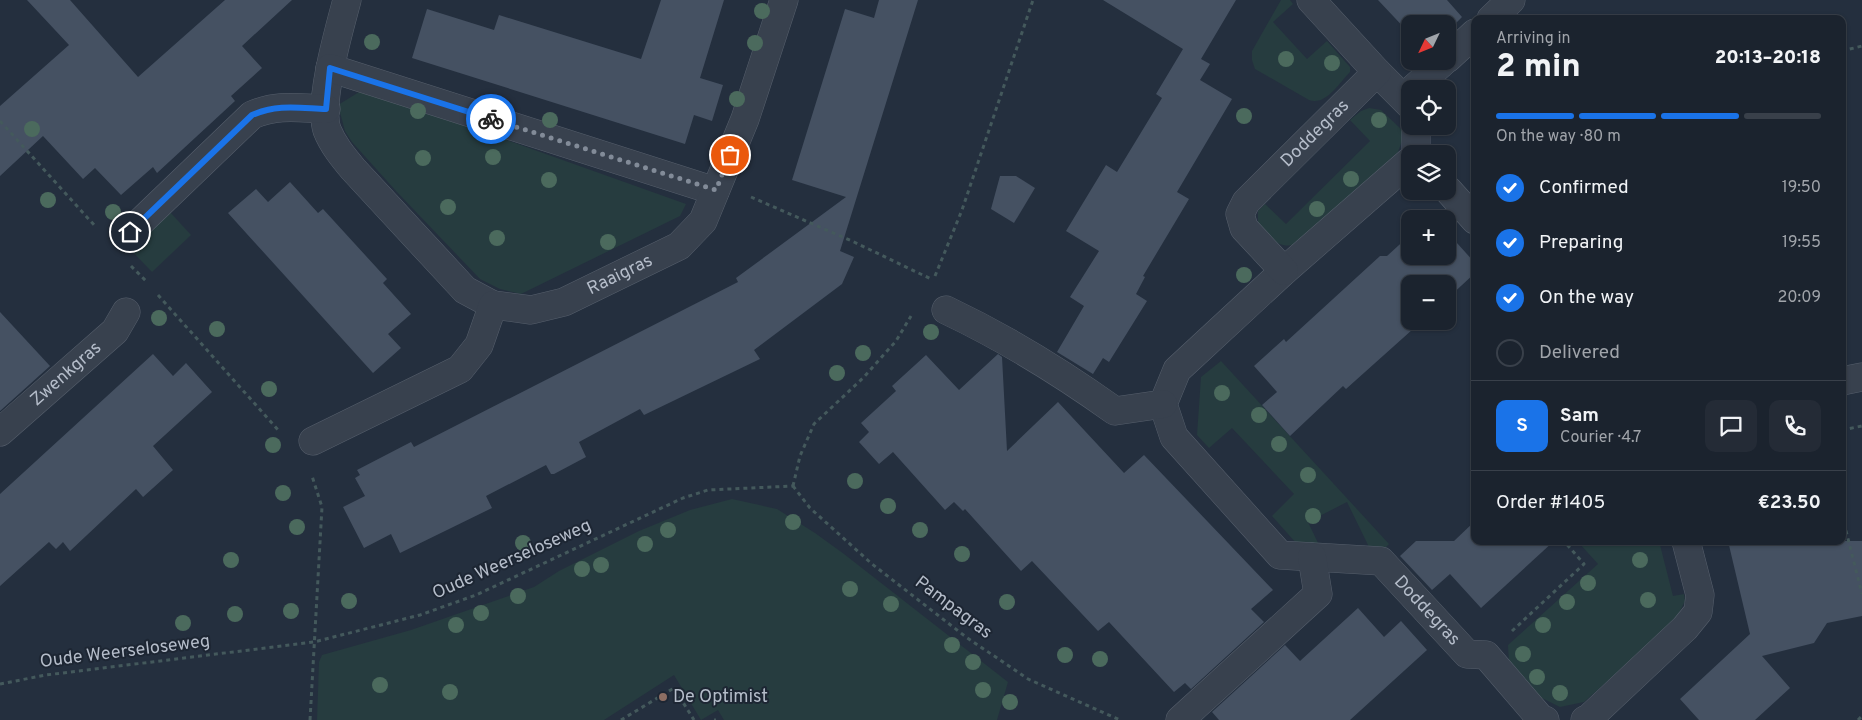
<!DOCTYPE html>
<html lang="en">
<head>
<meta charset="utf-8">
<style>
  :root { --surface:#1b232e; --page:#242b36; --text:#f1f3f6; --muted:#a0a4aa; --line:#39404a; --accent:#1a73e8 }
  body { margin:0; font-family:Overpass,sans-serif; background:var(--page); color:var(--text); height:100vh; display:flex; flex-direction:column; font-size:19px; white-space:nowrap }
  * { box-sizing:border-box; margin:0 }
  p { font-size:16px; color:var(--muted) }
  .icon { flex:none; width:28px; height:28px; fill:none; stroke:currentColor; stroke-width:2; stroke-linecap:round; stroke-linejoin:round }
  .map { position:relative; flex:1; overflow:hidden }
  .drawer { position:absolute; left:1471px; top:15px; width:375px; height:530px; display:flex; flex-direction:column; background:var(--surface); border-radius:10px; box-shadow:0 1px 4px #0004,0 0 0 1px var(--line) }
  .drawer>* { flex:none }
  .needle { width:32px; rotate:227deg }
  .controls { position:absolute; left:1401px; top:15px; display:grid; gap:10px }
  .controls a { display:grid; place-items:center; width:55px; height:55px; border-radius:10px; background:var(--surface); box-shadow:0 1px 4px #0004,0 0 0 1px var(--line); font-size:25px }
  .pin { position:absolute; display:grid; place-items:center; width:42px; height:42px; color:#fff; margin:-21px; border:2px solid #fff; border-radius:50%; box-shadow:0 1px 5px #0007 }
  .courier { position:absolute; display:grid; place-items:center; width:50px; height:50px; margin:-25px; border:4px solid #1a73e8; border-radius:50%; background:#fff; color:#222; box-shadow:0 1px 6px #0007 }
  .summary em { font-style:normal; font-weight:800 }
  .summary div { display:flex; flex-direction:column-reverse }
  .summary { display:flex; align-items:center; justify-content:space-between; height:85px; padding:0 25px }
  h1 { font-size:32px; font-weight:800; line-height:38px }
  .bar { display:grid; grid-template-columns:repeat(4,1fr); gap:8px 5px; align-content:center; height:60px; padding:0 25px }
  .bar i { height:6px; border-radius:4px; background:var(--line) }
  .bar .selected { background:var(--accent) }
  .bar p { grid-column:span 4 }
  .line { display:flex; align-items:center; gap:12px; padding:0 25px; border-top:1px solid var(--line) }
  .line div { flex:1 }
  .round { display:grid; place-items:center; flex:none; width:52px; height:52px; border-radius:10px; background:var(--page) }
  ol { padding:0 25px; list-style:none }
  li { display:flex; align-items:center; gap:15px; height:55px }
  li p { margin-inline-start:auto }
  li .icon { padding:5px; border-radius:50%; background:var(--accent); color:#fff; stroke-width:4 }
  li:last-child { color:var(--muted) }
  li i { width:28px; height:28px; border:2px solid var(--line); border-radius:50% }
  .map>svg:first-child { display:block }
</style>
</head>
<body>
<div class="map">
<svg width="1862" height="720" viewBox="0 0 1862 720">
  <rect width="100%" height="100%" fill="#242f3e"/>
  <g fill="#263c3f">
    <path d="M1281 0H1290L1293 4 1273 22 1307 59 1327 41 1350 67V72C1339 83 1326 106 1309 100L1255 69 1252 60V51Z"/>
    <polygon points="364,89 686,204 680,216 521,294 500,289 480,279 396,191 352,142 345,131 338,105"/>
    <path d="M1369 108 1381 110 1402 130V141L1398 152 1295 245C1276 248 1270 237 1258 224V211L1265 204 1286 224 1370 141 1350 120 1361 111Z"/>
    <polygon points="169,211 191,235 152,272 129,248"/>
    <polygon points="1221,361 1389,544 1385,548 1369,547 1347,502 1308,522 1319,545 1296,543 1272,516 1294,494 1232,428 1209,448 1197,435 1201,377"/>
    <polygon points="732,499 777,509 815,533 844,554 1008,682 997,720 724,720 718,710 701,720 674,675 604,720 317,720 319,662 322,655 411,630 534,587 559,571 639,531 690,510"/>
    <polygon points="1580,541 1659,541 1673,596 1684,594 1685,601 1675,621 1584,702 1560,707 1540,697 1509,663 1508,645 1598,564 1579,543"/>
  </g>
  <g fill="#455162">
    <polygon points="27,0 70,0 138,77 225,0 292,0 242,46 262,68 231,96 235,101 157,173 153,167 121,195 95,168 83,179 43,136 0,176 0,106 69,45"/>
    <polygon points="661,0 724,0 700,78 723,85 712,121 694,115 685,144 412,58 427,9 494,30 499,15 641,59"/>
    <polygon points="879,0 918,0 840,251 854,257 842,284 754,350 760,359 644,415 640,409 579,442 586,457 554,474 551,474 546,465 486,496 492,508 400,553 391,534 364,548 343,507 365,496 355,478 360,475 357,470 411,442 414,447 738,282 736,278 846,197 792,180 845,9 874,18"/>
    <polygon points="1103,0 1236,0 1201,59 1210,64 1200,80 1232,99 1177,192 1189,199 1143,276 1145,277 1136,294 1147,301 1109,362 1103,358 1093,374 1057,352 1084,306 1070,297 1099,251 1066,231 1106,165 1117,172 1162,98 1156,94 1183,49"/>
    <polygon points="1378,0 1447,0 1462,17 1448,31 1448,24 1410,24 1410,34"/>
    <polygon points="1000,176 1016,176 1035,188 1014,223 991,209"/>
    <polygon points="290,182 318,213 323,209 387,279 383,283 411,314 388,334 401,348 373,373 228,213 256,189 268,202"/>
    <polygon points="1448,233 1475,263 1475,273 1448,298 1448,284 1410,284 1410,321 1422,321 1346,389 1343,386 1290,436 1262,405 1277,392 1254,366 1284,339 1286,342 1380,256 1387,256 1410,235 1410,256 1448,256"/>
    <polygon points="0,312 50,366 0,411"/>
    <polygon points="153,354 173,376 186,363 212,392 153,446 173,470 143,497 136,489 70,551 63,542 56,549 49,542 0,586 0,494"/>
    <polygon points="998,354 1002,357 1007,451 1058,402 1124,473 1144,455 1273,590 1251,609 1264,622 1191,689 1185,683 1174,692 1109,622 1098,631 1032,561 1021,571 965,509 963,511 954,502 945,510 893,452 879,464 859,442 869,432 861,423 896,391 892,386 926,355 959,390"/>
    <polygon points="1475,521 1475,541 1554,541 1481,608 1450,574 1432,590 1400,556 1416,541 1454,541"/>
    <polygon points="1728,541 1862,541 1862,616 1827,623 1814,643 1762,656 1790,688 1755,720 1699,720 1680,699 1750,634"/>
    <polygon points="1358,608 1384,637 1401,621 1427,650 1350,720 1219,720 1212,712 1285,645 1300,661"/>
  </g>
  <g fill="none" stroke-linecap="round" stroke-linejoin="round">
    <g stroke="#565f6c" stroke-width="29">
      <g id="minor">
        <path d="M347 0C339 30 318 102 327 130 333 145 343 157 353 169L465 290 493 305"/>
        <polyline points="1491,19 1511,0"/>
        <polyline points="1448,58 1475,33"/>
        <polyline points="330,68 715,191"/>
        <polyline points="1377,72 1410,105"/>
        <polyline points="1413,89 1444,61"/>
        <polyline points="1416,154 1416,126"/>
        <path id="s1" d="M1410 161 1284 271 1177 370 1163 404 1174 437 1280 555 1381 561 1467 654 1486 655 1541 719 1545 720"/>
        <polyline points="1448,190 1475,220"/>
        <path d="M130 232 252 115C278 104 298 108 326 109"/>
        <path id="s2" d="M1284 271 1244 228 1240 214 1246 202 1377 72 1311 0"/>
        <path d="M946 310C1005 338 1062 373 1115 411L1163 404"/>
        <polyline points="1842,381 1862,377"/>
        <path id="s3" d="M0 432 115 331 126 312"/>
        <path id="s4" d="M313 441 460 369 479 345 493 305 531 310 564 302 679 246 703 221 745 119 784 0"/>
        <polyline points="1180,720 1318,594 1312,557"/>
        <polyline points="1585,720 1587,720 1685,628 1698,612 1700,595 1686,541"/>
      </g>
    </g>
    <g stroke="#44595c" stroke-width="3" stroke-dasharray="4 4" stroke-linecap="butt">
      <polyline points="1842,51 1862,46"/>
      <polyline points="0,121 95,226"/>
      <polyline points="751,197 854,242 931,279"/>
      <polyline points="131,266 146,281"/>
      <polyline points="935,276 962,210 1033,0"/>
      <polyline points="158,295 279,431"/>
      <polyline points="1842,430 1862,426"/>
      <polyline points="793,486 800,456 814,424 864,377 896,341 911,316"/>
      <polyline points="793,486 810,508 872,564 966,637 1028,679 1120,720"/>
      <polyline points="1842,515 1862,594"/>
      <polyline points="1512,631 1584,564 1564,541"/>
      <polyline points="0,684 46,675 314,642 420,615 476,595 683,498 708,490 793,486"/>
      <polyline points="310,720 322,507 312,476"/>
      <polyline points="621,720 674,688 694,720"/>
      <polyline points="714,720 716,720"/>
      <polyline points="1858,720 1862,716"/>
    </g>
    <use href="#minor" stroke="#38414e" stroke-width="28"/>
  </g>
  <g fill="#4b6a5d">
    <circle cx="762" cy="11" r="8"/>
    <circle cx="372" cy="42" r="8"/>
    <circle cx="755" cy="43" r="8"/>
    <circle cx="1286" cy="59" r="8"/>
    <circle cx="1332" cy="63" r="8"/>
    <circle cx="737" cy="99" r="8"/>
    <circle cx="418" cy="111" r="8"/>
    <circle cx="1244" cy="116" r="8"/>
    <circle cx="550" cy="120" r="8"/>
    <circle cx="1379" cy="120" r="8"/>
    <circle cx="32" cy="129" r="8"/>
    <circle cx="493" cy="157" r="8"/>
    <circle cx="423" cy="158" r="8"/>
    <circle cx="1351" cy="179" r="8"/>
    <circle cx="549" cy="180" r="8"/>
    <circle cx="48" cy="200" r="8"/>
    <circle cx="448" cy="207" r="8"/>
    <circle cx="1317" cy="209" r="8"/>
    <circle cx="113" cy="212" r="8"/>
    <circle cx="497" cy="238" r="8"/>
    <circle cx="608" cy="242" r="8"/>
    <circle cx="1244" cy="275" r="8"/>
    <circle cx="159" cy="318" r="8"/>
    <circle cx="217" cy="329" r="8"/>
    <circle cx="931" cy="332" r="8"/>
    <circle cx="863" cy="353" r="8"/>
    <circle cx="837" cy="373" r="8"/>
    <circle cx="269" cy="389" r="8"/>
    <circle cx="1222" cy="393" r="8"/>
    <circle cx="1259" cy="415" r="8"/>
    <circle cx="1279" cy="444" r="8"/>
    <circle cx="273" cy="445" r="8"/>
    <circle cx="1308" cy="475" r="8"/>
    <circle cx="855" cy="481" r="8"/>
    <circle cx="283" cy="493" r="8"/>
    <circle cx="888" cy="506" r="8"/>
    <circle cx="1313" cy="516" r="8"/>
    <circle cx="793" cy="522" r="8"/>
    <circle cx="297" cy="527" r="8"/>
    <circle cx="668" cy="530" r="8"/>
    <circle cx="920" cy="530" r="8"/>
    <circle cx="523" cy="543" r="8"/>
    <circle cx="645" cy="544" r="8"/>
    <circle cx="962" cy="554" r="8"/>
    <circle cx="231" cy="560" r="8"/>
    <circle cx="1640" cy="560" r="8"/>
    <circle cx="601" cy="565" r="8"/>
    <circle cx="582" cy="569" r="8"/>
    <circle cx="1588" cy="583" r="8"/>
    <circle cx="850" cy="589" r="8"/>
    <circle cx="518" cy="596" r="8"/>
    <circle cx="1648" cy="600" r="8"/>
    <circle cx="349" cy="601" r="8"/>
    <circle cx="1007" cy="602" r="8"/>
    <circle cx="1567" cy="602" r="8"/>
    <circle cx="891" cy="604" r="8"/>
    <circle cx="291" cy="611" r="8"/>
    <circle cx="481" cy="613" r="8"/>
    <circle cx="235" cy="614" r="8"/>
    <circle cx="183" cy="623" r="8"/>
    <circle cx="456" cy="625" r="8"/>
    <circle cx="1543" cy="625" r="8"/>
    <circle cx="952" cy="645" r="8"/>
    <circle cx="1523" cy="654" r="8"/>
    <circle cx="1065" cy="655" r="8"/>
    <circle cx="1100" cy="659" r="8"/>
    <circle cx="973" cy="662" r="8"/>
    <circle cx="1537" cy="677" r="8"/>
    <circle cx="380" cy="685" r="8"/>
    <circle cx="983" cy="690" r="8"/>
    <circle cx="450" cy="692" r="8"/>
    <circle cx="1560" cy="693" r="8"/>
    <circle cx="1010" cy="702" r="8"/>
  </g>
  <g fill="none" stroke-linecap="round" stroke-linejoin="round">
    <polyline stroke="#828b98" stroke-width="5" stroke-dasharray="0 9" points="491,119 716,190 730,155"/>
    <path stroke="#1a73e8" stroke-width="6" d="M130 232 252 115C278 104 298 108 326 109L330 68 491 119"/>
  </g>
  <circle fill="#8d6e63" stroke="#1d2633" stroke-width="2" cx="663" cy="697" r="5"/>
  <g text-anchor="middle" dominant-baseline="central" stroke-width="4" stroke-linejoin="round" paint-order="stroke">
    <g font-size="18" fill="#b4bcc9" stroke="#1d2633">
      <text stroke="none"><textPath href="#s2" startOffset="184">Doddegras</textPath></text>
      <text stroke="none"><textPath href="#s4" startOffset="371">Raaigras</textPath></text>
      <text stroke="none"><textPath href="#s3" startOffset="88">Zwenkgras</textPath></text>
      <text transform="translate(512 560) rotate(-24)">Oude Weerseloseweg</text>
      <text transform="translate(953 608) rotate(37)">Pampagras</text>
      <text stroke="none"><textPath href="#s1" startOffset="712">Doddegras</textPath></text>
      <text transform="translate(125 652) rotate(-7)">Oude Weerseloseweg</text>
    </g>
    <g font-size="18" fill="#b4bcc9" stroke="#1d2633" text-anchor="start">
      <text x="673" y="697">De Optimist</text>
    </g>
  </g>
</svg>
<div class="controls">
<a><svg class="needle" viewBox="-14 -14 28 28"><path d="M0-13l5 13h-10z" fill="#e53935"/><path d="M0 13l5-13h-10z" fill="#a0a4aa"/></svg></a>
<a><svg class="icon" aria-label="locate" viewBox="0 0 24 24"><circle cx="12" cy="12" r="6"/><path d="M12 2v4M12 18v4M2 12h4M18 12h4"/></svg></a>
<a><svg class="icon" aria-label="layers" viewBox="0 0 24 24"><path d="M12 4l9 5-9 5-9-5zM3 14l9 5 9-5"/></svg></a>
<a>+</a>
<a>−</a>
</div>
<div class="pin" style="left:730px;top:155px;background:#ea580c"><svg class="icon" aria-label="bag" viewBox="0 0 24 24"><path d="M5 8h14l-1 12H6zM9 8a3 3 0 0 1 6 0"/></svg></div>
<div class="pin" style="left:130px;top:232px;background:#1f2937"><svg class="icon" aria-label="home" viewBox="0 0 24 24"><path d="M3 11l9-7 9 7M6 9v11h12V9"/></svg></div>
<div class="courier" style="left:491px;top:119px"><svg class="icon" aria-label="bike" viewBox="0 0 24 24"><circle cx="6" cy="16" r="4"/><circle cx="18" cy="16" r="4"/><path d="M6 16l4-8h5l3 8M10 8l3 8H6M13 5h3"/></svg></div>
<section class="drawer">
<div class="summary"><div><h1>2 min</h1><p>Arriving in</p></div><em>20:13–20:18</em></div>
<div class="bar"><i class="selected"></i><i class="selected"></i><i class="selected"></i><i></i><p>On the way · 80 m</p></div>
<ol>
<li><svg class="icon" aria-label="check" viewBox="0 0 24 24"><path d="M5 12l5 5 9-10"/></svg>Confirmed<p>19:50</p></li>
<li><svg class="icon" aria-label="check" viewBox="0 0 24 24"><path d="M5 12l5 5 9-10"/></svg>Preparing<p>19:55</p></li>
<li><svg class="icon" aria-label="check" viewBox="0 0 24 24"><path d="M5 12l5 5 9-10"/></svg>On the way<p>20:09</p></li>
<li><i></i>Delivered</li>
</ol>
<div class="line" style="height:90px"><b class="round" style="background:var(--accent);color:#fff">S</b><div><b>Sam</b><p>Courier · 4.7</p></div><a class="round"><svg class="icon" aria-label="chat" viewBox="0 0 24 24"><path d="M4 5h16v11H9l-5 4z"/></svg></a><a class="round"><svg class="icon" aria-label="phone" viewBox="0 0 24 24"><path d="M5 4h4l2 5-3 2q2 4 5 5l2-3 5 2v4C11 20 4 13 5 4z"/></svg></a></div>
<div class="line" style="height:65px"><div>Order #1405</div><b>€23.50</b></div>
</section>
</div>
</body>
</html>
